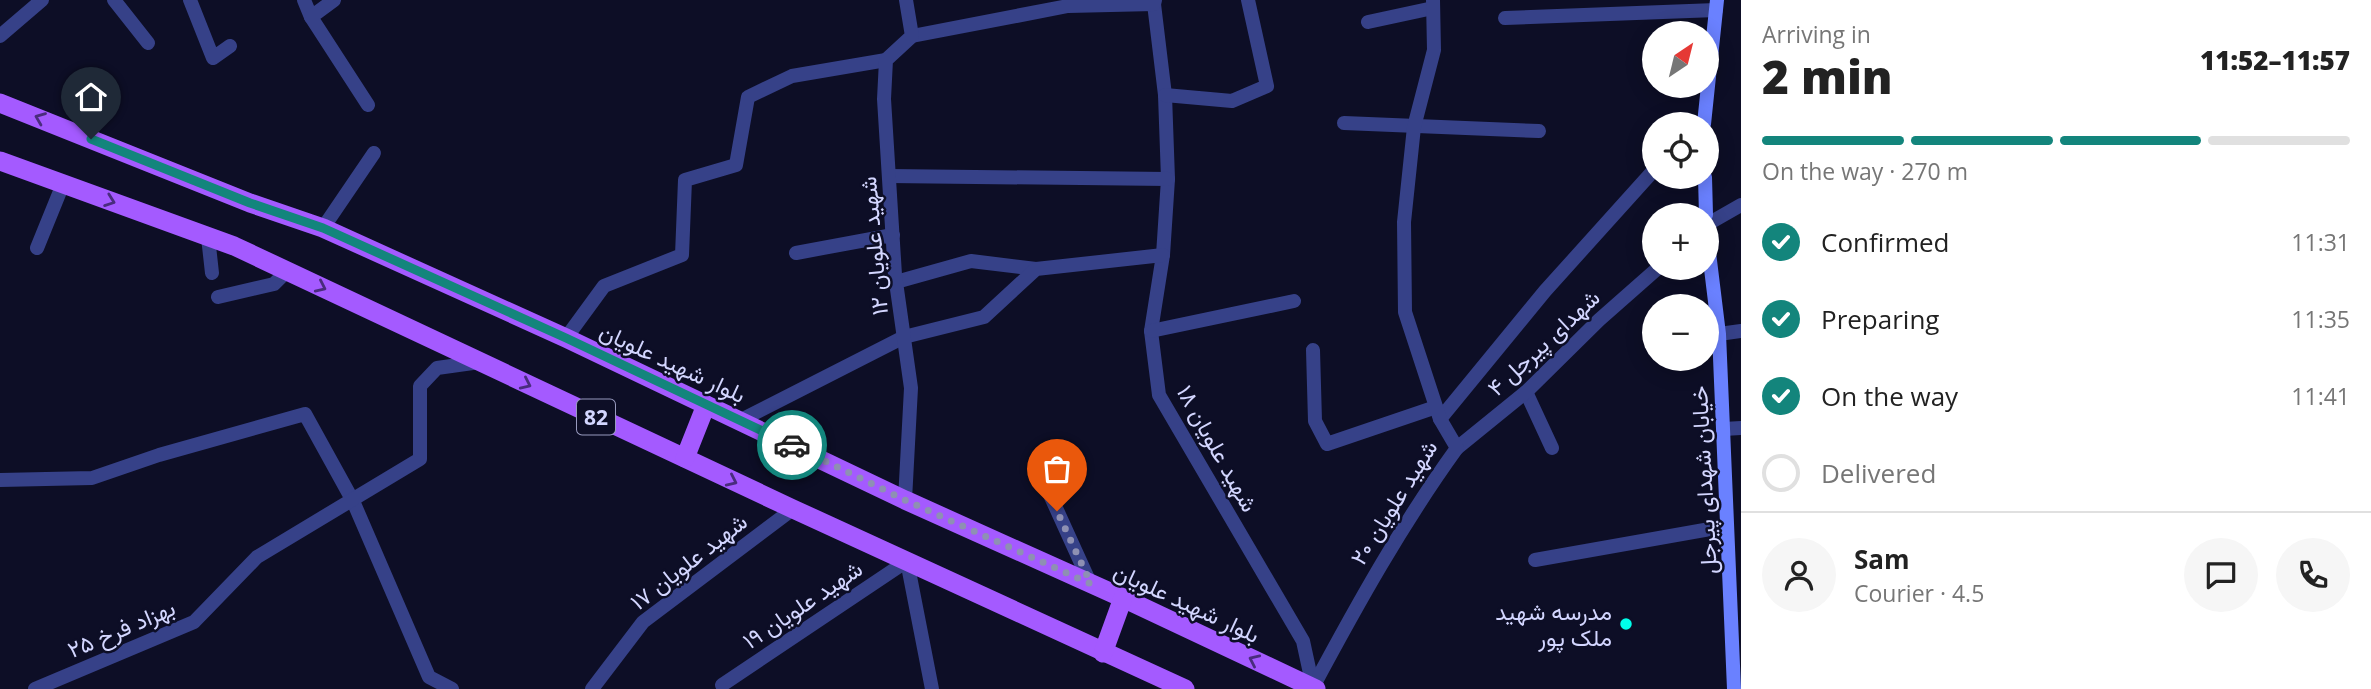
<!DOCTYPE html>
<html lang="en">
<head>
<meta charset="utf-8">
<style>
  :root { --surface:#fff; --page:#f6f6f6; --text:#222; --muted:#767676; --line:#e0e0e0; --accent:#13857c }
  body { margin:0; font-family:"Open Sans",Vazirmatn,sans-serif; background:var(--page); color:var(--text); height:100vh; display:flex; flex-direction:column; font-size:26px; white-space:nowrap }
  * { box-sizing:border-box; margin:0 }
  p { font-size:23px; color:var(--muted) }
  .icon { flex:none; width:38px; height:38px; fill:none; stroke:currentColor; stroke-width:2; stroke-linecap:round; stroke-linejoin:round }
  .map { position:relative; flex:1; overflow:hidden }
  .side { display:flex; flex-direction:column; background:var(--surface); width:630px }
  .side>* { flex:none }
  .needle { width:46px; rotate:35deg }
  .tools { position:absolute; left:1642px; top:21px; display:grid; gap:14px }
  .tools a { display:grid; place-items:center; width:77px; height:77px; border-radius:50%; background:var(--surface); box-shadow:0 4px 18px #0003; font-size:35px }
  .pin { position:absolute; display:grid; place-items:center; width:60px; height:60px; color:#fff; margin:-72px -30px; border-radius:50% 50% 50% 0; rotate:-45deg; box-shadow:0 0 7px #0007 }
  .pin .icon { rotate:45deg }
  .courier { position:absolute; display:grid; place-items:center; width:70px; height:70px; margin:-35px; border:5px solid #13857c; border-radius:50%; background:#fff; color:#222; box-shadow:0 2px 9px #0007 }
  .head em { font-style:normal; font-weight:800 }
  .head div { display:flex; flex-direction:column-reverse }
  .head { display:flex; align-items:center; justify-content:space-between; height:119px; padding:0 21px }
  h1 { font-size:46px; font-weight:800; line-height:52px }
  .bar { display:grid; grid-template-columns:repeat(4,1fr); gap:10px 7px; align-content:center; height:84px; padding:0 21px }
  .bar i { height:9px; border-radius:5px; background:var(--line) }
  .bar .on { background:var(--accent) }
  .bar p { grid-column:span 4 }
  .line { display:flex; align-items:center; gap:18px; padding:0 21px; border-top:2px solid var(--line) }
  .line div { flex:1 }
  .round { display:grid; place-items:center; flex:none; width:74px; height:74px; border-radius:37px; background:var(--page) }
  ol { padding:0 21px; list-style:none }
  li { display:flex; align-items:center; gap:21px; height:77px }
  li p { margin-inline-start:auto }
  li .icon { padding:7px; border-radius:50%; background:var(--accent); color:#fff; stroke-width:4 }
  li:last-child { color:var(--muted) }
  li i { width:38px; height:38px; border:4px solid var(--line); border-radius:50% }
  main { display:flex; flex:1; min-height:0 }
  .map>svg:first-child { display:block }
</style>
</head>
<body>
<main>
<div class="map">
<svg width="1741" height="689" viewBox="0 0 1741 689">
  <rect width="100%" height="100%" fill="#0d0e26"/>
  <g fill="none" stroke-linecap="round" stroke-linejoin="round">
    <g stroke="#364188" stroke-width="14">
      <polyline points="114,0 148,43"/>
      <polyline points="190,0 213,58 230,46"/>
      <polyline points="304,0 311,17"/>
      <polyline points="334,0 311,17 368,105"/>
      <polyline points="1154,4 1165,95 1168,179 1163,255 1151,331 1159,395 1303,641 1313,687"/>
      <polyline points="1505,18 1716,10"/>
      <polyline points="1368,22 1433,8"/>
      <polyline points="0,36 42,0"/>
      <polyline points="912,36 1068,6 1154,4 1155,0"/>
      <polyline points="1165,95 1232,101 1267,86 1248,0"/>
      <polyline points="1344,123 1539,131"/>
      <polyline points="889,176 1168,179"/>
      <polyline points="1706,225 1741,205"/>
      <polyline points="323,228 374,153"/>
      <polyline points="208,237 212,273"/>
      <polyline points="37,248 63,184"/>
      <polyline points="796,253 893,235"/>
      <polyline points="896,282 971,261 1036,269"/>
      <polyline points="218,297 274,284 287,271"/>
      <polyline points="1151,331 1294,301"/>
      <polyline points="1719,334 1741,331"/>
      <polyline points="566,338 604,286 682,255 685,180 736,165 748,97 792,76 886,60"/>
      <polyline points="1313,350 1315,421 1327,444 1436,407"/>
      <polyline points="1526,392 1552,448"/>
      <polyline points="1440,419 1545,291 1654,170"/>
      <polyline points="741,420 904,337 984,317 1036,269 1163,255"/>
      <polyline points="1724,429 1741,428"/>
      <polyline points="1457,448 1526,392 1599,320 1658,268"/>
      <polyline points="0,480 92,478 159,455 305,414 353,501 429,677 452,689"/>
      <polyline points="1046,486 1091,585"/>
      <polyline points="905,500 911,388 895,275 884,99 886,60 912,36 906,0"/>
      <polyline points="1535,560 1727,526"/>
      <polyline points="722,685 907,561 932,689"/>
      <path d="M1313 687C1357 605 1402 524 1457 448L1440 419 1405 312 1404 222 1414 127 1434 50 1433 0"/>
      <polyline points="35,689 194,622 257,557 420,459 420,386 437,368 480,362"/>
      <polyline points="592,689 643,622 793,509"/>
    </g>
    <g stroke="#6a81ff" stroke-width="14">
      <polyline points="1704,124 1717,0"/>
      <polyline points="1705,177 1706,215"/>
      <polyline points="1706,228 1719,334 1734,689"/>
    </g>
    <g stroke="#a45aff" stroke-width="19">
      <polyline points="0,103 250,203 323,228 566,338 905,500 1123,598 1316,689"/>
      <polyline points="0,161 234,246 793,509 1185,689"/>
      <polyline points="685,458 706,405"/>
      <polyline points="1103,653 1123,598"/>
    </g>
  </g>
  <defs><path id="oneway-chevron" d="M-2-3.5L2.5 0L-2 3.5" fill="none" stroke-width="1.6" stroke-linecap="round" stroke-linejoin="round" transform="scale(1.75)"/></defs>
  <g stroke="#492c7d">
    <use href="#oneway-chevron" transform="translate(40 118) rotate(-158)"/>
    <use href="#oneway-chevron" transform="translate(110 201) rotate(20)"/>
    <use href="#oneway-chevron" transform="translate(321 287) rotate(25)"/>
    <use href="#oneway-chevron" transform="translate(526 384) rotate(25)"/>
    <use href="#oneway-chevron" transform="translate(732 481) rotate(25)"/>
    <use href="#oneway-chevron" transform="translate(1254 660) rotate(-155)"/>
  </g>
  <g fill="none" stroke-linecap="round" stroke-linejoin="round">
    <polyline stroke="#8e90b3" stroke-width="7" stroke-dasharray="0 12.6" points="792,445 905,500 1091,584 1057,511"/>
    <polyline stroke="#13857c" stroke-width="9" points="91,139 250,203 323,228 566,338 792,445"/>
  </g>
  <circle fill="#00feea" stroke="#0d0e26" stroke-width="2.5" cx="1626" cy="624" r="7"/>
  <g text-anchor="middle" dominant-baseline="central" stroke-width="5" stroke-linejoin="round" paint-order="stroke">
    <rect fill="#0d0e26" stroke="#989abe" stroke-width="2" x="577" y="399.5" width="38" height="35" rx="5"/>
    <g font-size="21" font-weight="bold" fill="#d3d6ff">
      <text x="596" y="417">82</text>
    </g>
    <g font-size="23" fill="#d3d6ff" stroke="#0d0e26">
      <text transform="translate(873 246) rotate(-95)">شهید علویان ۱۲</text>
      <text transform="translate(1543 342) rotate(-43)">شهدای پیرجل ۴</text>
      <text transform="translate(673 362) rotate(25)">بلوار شهید علویان</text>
      <text transform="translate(1218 448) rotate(61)">شهید علویان ۱۸</text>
      <text transform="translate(1703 480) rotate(-93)">خیابان شهدای پیرجل</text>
      <text transform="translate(1393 502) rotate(-58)">شهید علویان ۲۰</text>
      <text transform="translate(688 561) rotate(-38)">شهید علویان ۱۷</text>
      <text transform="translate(1187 602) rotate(25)">بلوار شهید علویان</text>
      <text transform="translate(802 604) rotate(-34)">شهید علویان ۱۹</text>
      <text transform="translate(121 628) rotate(-23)">بهزاد فرخ ۲۵</text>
    </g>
    <g font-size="23" fill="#d3d6ff" stroke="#0d0e26" text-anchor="end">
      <text x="1612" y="611">مدرسه شهید<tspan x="1612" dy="26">ملک پور</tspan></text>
    </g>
  </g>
</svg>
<div class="tools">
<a><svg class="needle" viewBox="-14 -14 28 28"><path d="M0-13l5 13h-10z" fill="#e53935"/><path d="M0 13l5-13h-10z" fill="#767676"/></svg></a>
<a><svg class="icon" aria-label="locate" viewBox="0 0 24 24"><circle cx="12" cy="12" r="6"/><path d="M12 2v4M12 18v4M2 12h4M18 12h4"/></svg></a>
<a>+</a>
<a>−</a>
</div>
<div class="pin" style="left:1057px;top:511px;background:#ea580c"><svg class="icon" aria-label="bag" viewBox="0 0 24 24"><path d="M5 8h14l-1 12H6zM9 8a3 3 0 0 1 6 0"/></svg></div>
<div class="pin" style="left:91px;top:139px;background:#1f2937"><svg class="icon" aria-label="home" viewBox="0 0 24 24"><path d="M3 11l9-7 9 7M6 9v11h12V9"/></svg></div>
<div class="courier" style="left:792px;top:445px"><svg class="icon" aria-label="car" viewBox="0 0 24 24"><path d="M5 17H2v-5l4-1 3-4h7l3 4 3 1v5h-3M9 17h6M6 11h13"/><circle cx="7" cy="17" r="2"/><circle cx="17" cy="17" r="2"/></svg></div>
</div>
<section class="side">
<div class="head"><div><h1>2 min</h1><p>Arriving in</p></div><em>11:52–11:57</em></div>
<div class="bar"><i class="on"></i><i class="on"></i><i class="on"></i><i></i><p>On the way · 270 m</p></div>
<ol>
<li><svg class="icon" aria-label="check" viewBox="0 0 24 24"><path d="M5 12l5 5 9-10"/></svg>Confirmed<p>11:31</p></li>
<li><svg class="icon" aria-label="check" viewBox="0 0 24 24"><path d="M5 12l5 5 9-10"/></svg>Preparing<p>11:35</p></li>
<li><svg class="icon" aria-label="check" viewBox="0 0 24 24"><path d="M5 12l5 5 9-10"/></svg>On the way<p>11:41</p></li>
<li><i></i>Delivered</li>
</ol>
<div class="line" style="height:126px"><a class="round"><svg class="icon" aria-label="person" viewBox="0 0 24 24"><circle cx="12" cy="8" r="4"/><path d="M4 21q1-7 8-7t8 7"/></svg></a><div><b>Sam</b><p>Courier · 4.5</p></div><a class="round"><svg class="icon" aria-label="chat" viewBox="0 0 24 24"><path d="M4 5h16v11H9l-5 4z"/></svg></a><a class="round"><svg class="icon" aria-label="phone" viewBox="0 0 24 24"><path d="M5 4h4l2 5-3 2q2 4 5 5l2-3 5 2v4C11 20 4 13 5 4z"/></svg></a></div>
</section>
</main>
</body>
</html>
